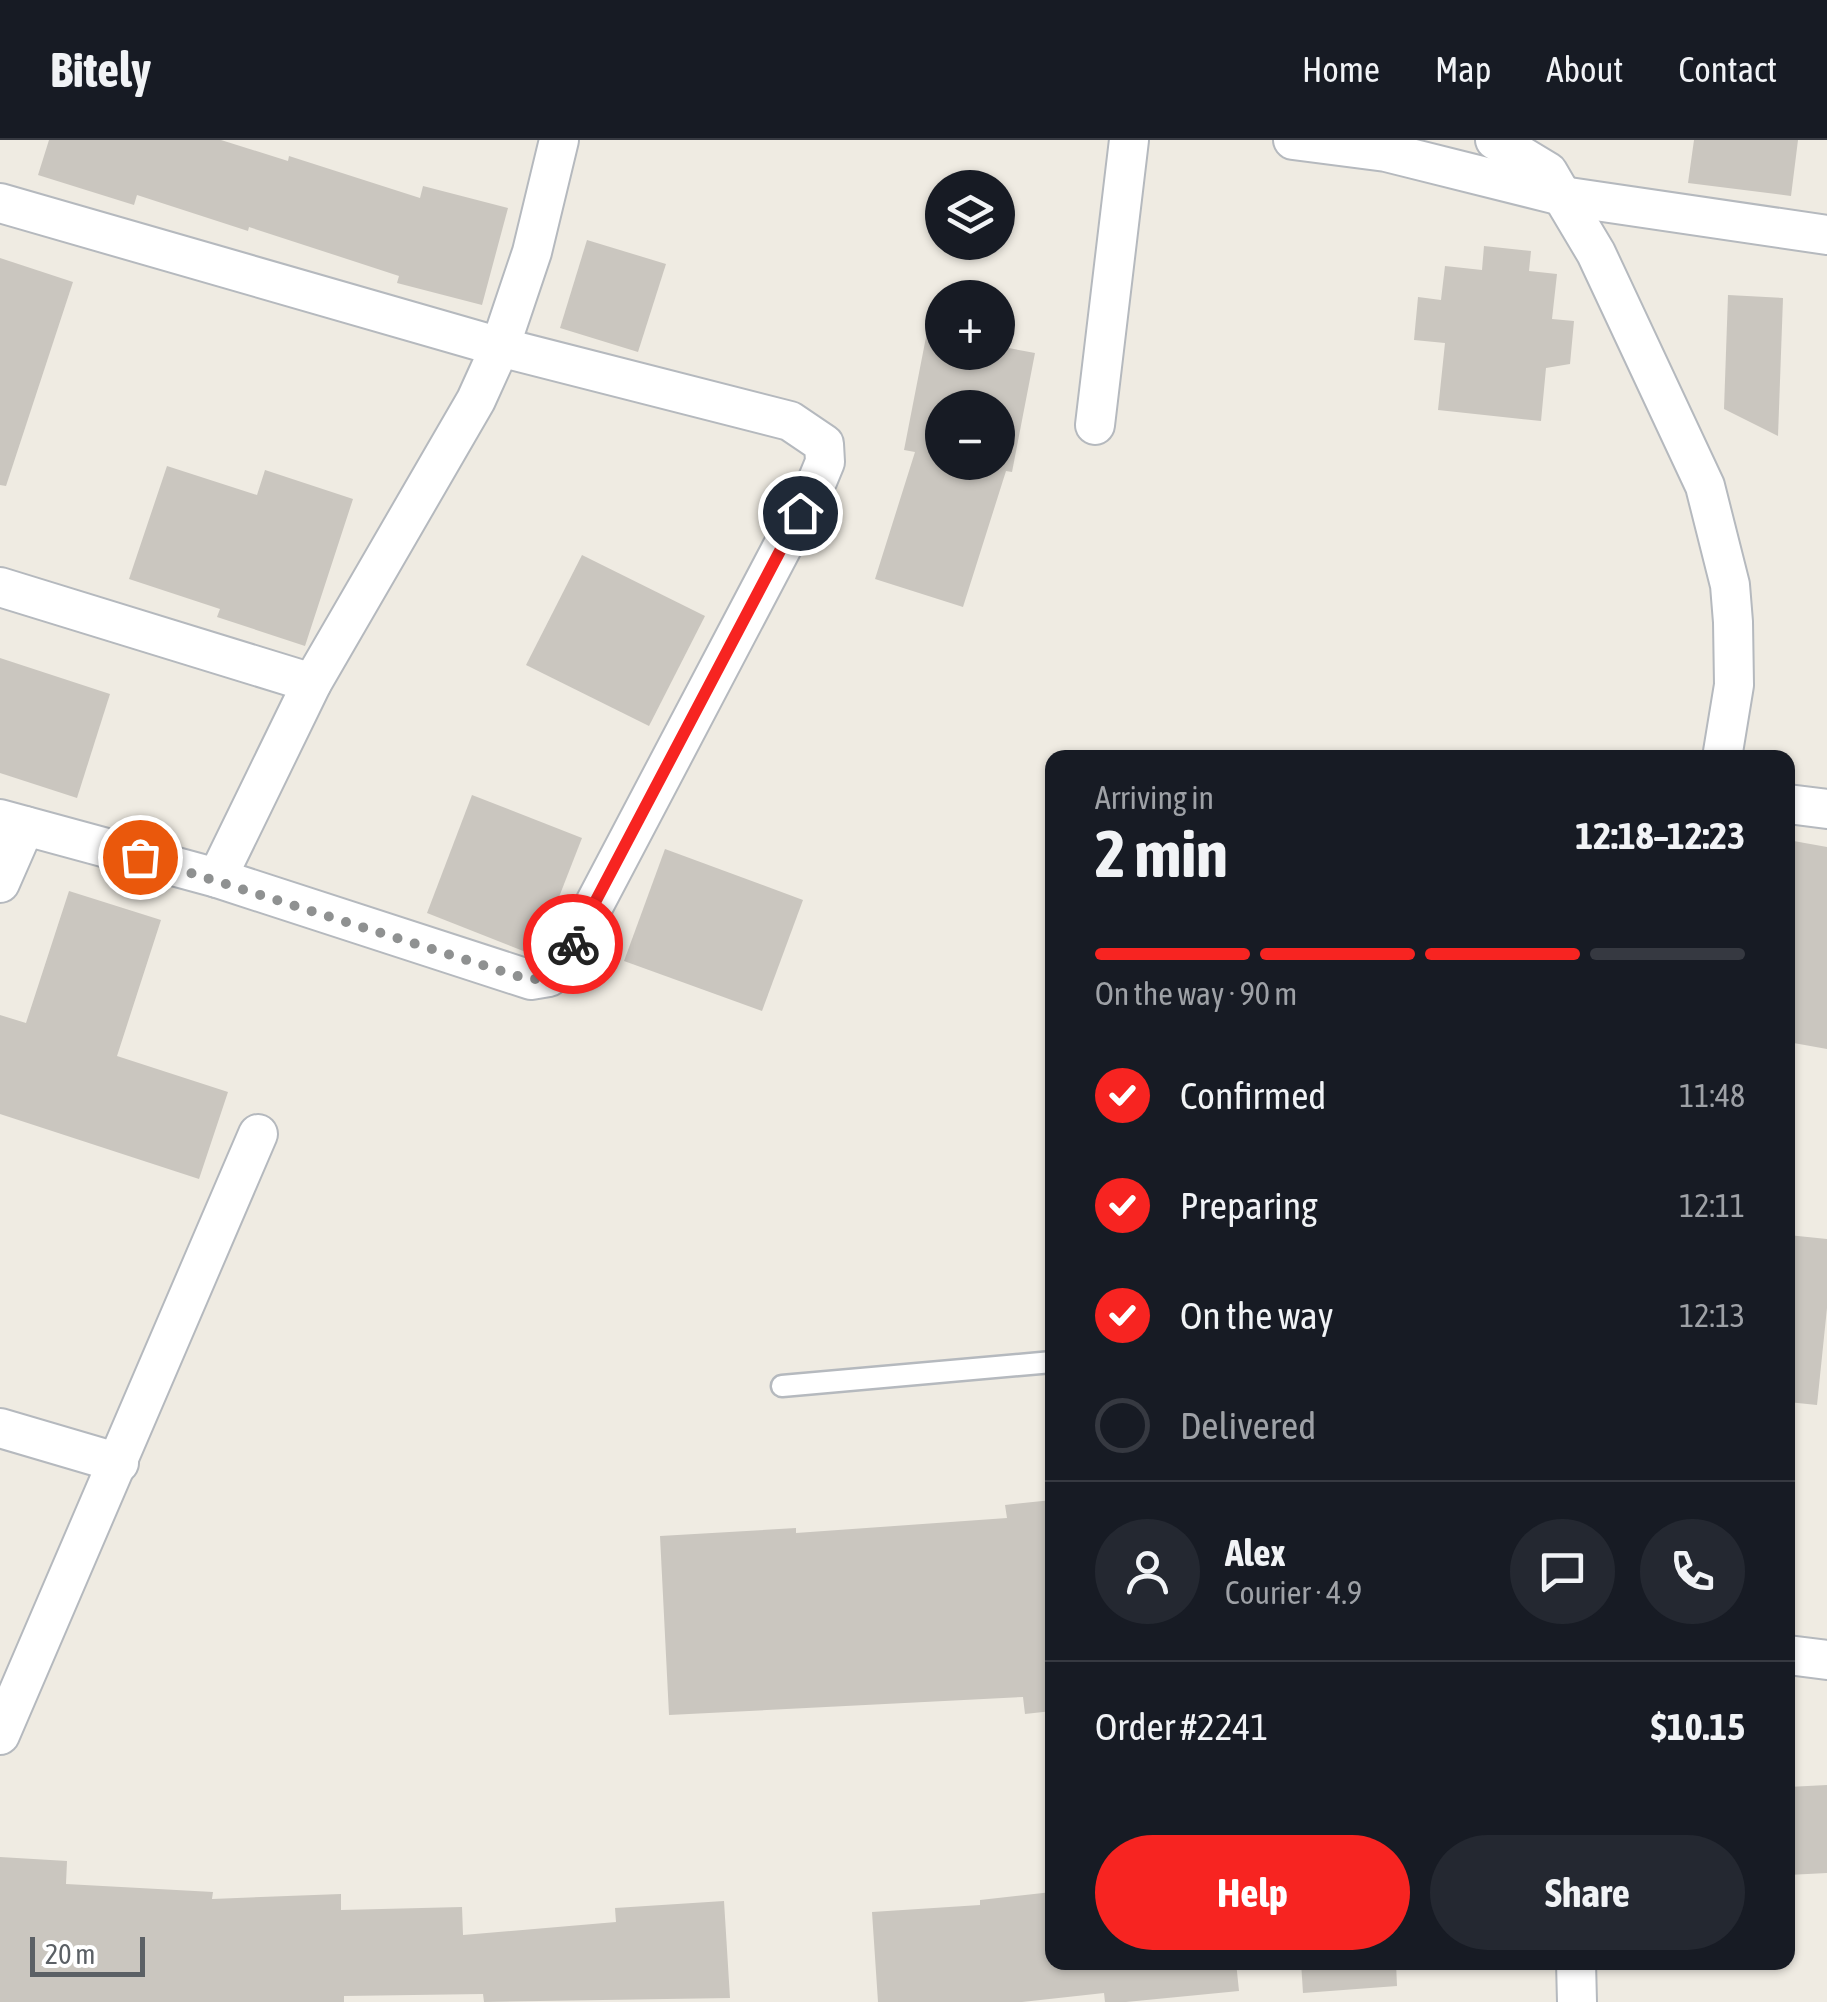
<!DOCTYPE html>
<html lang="en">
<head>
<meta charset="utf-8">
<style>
  :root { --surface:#171b24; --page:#242831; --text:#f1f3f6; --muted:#9ea1a6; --line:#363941; --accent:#f72421 }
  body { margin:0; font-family:"Asap Condensed",sans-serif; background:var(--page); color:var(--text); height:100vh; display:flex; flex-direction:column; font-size:38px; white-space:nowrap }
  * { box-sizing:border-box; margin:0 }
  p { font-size:32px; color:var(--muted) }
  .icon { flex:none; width:55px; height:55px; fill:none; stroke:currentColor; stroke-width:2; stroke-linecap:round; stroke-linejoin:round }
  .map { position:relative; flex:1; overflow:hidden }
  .panel { position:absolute; left:1045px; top:610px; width:750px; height:1220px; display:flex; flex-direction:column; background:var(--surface); border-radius:20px; box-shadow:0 2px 8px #0004 }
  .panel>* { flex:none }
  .tools { position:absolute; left:925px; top:30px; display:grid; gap:20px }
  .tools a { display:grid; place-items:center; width:90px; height:90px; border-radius:50%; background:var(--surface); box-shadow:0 2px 8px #0004; font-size:50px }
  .scale { position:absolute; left:30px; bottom:25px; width:115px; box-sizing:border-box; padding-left:10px; border:5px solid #5b6065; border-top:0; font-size:28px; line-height:35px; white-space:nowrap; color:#5b6065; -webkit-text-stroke:8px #fff; paint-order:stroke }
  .pin { position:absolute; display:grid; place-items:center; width:85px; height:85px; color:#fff; margin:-42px; border:5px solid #fff; border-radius:50%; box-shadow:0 2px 10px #0007 }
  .courier { position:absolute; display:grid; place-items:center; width:100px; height:100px; margin:-50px; border:8px solid #f72421; border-radius:50%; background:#fff; color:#222; box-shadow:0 2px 12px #0007 }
  .overview em { font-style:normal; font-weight:700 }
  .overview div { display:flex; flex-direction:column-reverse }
  .overview { display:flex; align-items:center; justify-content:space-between; height:170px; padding:0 50px }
  h1 { font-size:65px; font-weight:700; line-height:75px }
  .bar { display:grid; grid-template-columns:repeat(4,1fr); gap:15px 10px; align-content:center; height:120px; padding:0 50px }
  .bar i { height:12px; border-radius:8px; background:var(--line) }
  .bar .selected { background:var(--accent) }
  .bar p { grid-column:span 4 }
  .line { display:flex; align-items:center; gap:25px; padding:0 50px; border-top:2px solid var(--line) }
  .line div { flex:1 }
  .round { display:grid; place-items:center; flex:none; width:105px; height:105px; border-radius:52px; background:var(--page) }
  ol { padding:0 50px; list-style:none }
  li { display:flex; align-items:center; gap:30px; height:110px }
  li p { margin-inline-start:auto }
  li .icon { padding:10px; border-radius:50%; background:var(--accent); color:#fff; stroke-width:4 }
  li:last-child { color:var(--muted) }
  li i { width:55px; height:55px; border:5px solid var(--line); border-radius:50% }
  .button { display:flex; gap:20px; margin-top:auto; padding:20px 50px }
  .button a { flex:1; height:115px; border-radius:60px; background:var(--accent); color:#fff; font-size:40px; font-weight:700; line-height:115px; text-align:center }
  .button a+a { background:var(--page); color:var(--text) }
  header { display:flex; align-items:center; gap:60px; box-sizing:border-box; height:140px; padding:0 50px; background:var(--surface); border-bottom:2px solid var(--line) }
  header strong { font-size:48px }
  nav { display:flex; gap:55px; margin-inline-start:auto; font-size:35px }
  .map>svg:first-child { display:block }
</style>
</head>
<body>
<header>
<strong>Bitely</strong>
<nav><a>Home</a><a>Map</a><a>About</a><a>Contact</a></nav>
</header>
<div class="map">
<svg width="1827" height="1862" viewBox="0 0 1827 1862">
  <rect width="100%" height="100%" fill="#efebe2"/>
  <g fill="#cac6bf" fill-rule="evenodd">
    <polygon points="49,0 221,0 288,21 289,16 420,58 423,46 508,68 482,165 397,143 399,136 249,87 248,91 137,55 134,65 38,35"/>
    <polygon points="1694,0 1798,0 1791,56 1688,43"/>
    <polygon points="587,100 666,124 638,212 560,188"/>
    <polygon points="1484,106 1531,111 1529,131 1557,134 1552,179 1574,181 1570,224 1546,228 1541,281 1438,270 1445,203 1414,200 1418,157 1441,160 1445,126 1482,130"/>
    <polygon points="0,118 73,142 6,346 0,345"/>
    <polygon points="1728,155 1783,158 1778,296 1724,269"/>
    <path d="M927 192 942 195V212H998V206L1035 213 1012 332 1006 331 963 467 875 439 915 312 904 310ZM942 268H998V322H942Z"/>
    <polygon points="167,326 257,355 265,330 353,359 305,506 217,477 220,469 129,439"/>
    <polygon points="582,415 705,476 649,586 526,525"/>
    <polygon points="0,518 110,554 77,658 0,633"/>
    <polygon points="472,655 582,698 536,816 427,773"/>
    <polygon points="1788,700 1827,707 1827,909 1788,902"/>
    <polygon points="665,709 803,760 762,871 624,821"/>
    <polygon points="69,751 161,780 117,916 228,952 199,1039 0,974 0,875 26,883"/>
    <polygon points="1788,1095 1827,1099 1827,1168 1817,1265 1788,1262"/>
    <polygon points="1052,1360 1052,1571 1025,1574 1023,1557 669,1575 660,1396 796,1388 796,1393 1007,1378 1005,1365"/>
    <polygon points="1827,1645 1827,1733 1788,1735 1788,1647"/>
    <polygon points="0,1717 67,1721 66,1744 213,1752 212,1759 341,1754 341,1770 462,1767 463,1795 616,1782 615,1768 724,1761 730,1858 484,1862 483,1854 344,1856 344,1862 0,1862"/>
    <polygon points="1052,1752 1052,1822 1236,1822 1239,1851 1126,1862 1105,1862 1104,1853 1022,1862 878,1862 872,1772 980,1765 980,1760"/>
    <polygon points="1301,1822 1396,1822 1397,1846 1303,1853"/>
  </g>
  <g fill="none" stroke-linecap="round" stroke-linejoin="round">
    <g stroke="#b5b9be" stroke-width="25">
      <polyline id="lane" points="782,1246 1052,1222"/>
    </g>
    <g stroke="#b5b9be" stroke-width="42">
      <g id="street">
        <polyline points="1293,0 1386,12 1562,56 1827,95"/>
        <polyline points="1495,0 1548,32 1562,56 1596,113 1705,346 1730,445 1733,482 1734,545 1722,618"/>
        <polyline points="0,63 500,207 790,281 824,304 825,322 818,339 562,826 549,837 531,840 217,738 0,679"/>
        <polyline points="1095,285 1129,0"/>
        <polyline points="0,447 312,543"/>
        <polyline points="1788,664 1827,669"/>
        <polyline points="217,738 312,543 476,260 500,207 532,112 559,0"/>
        <polyline points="0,743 25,686"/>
        <polyline points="0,1288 119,1323"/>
        <polyline points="1788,1515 1827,1520"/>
        <polyline points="0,1595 258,994"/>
        <polyline points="1576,1822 1577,1862"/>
      </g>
    </g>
    <use href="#lane" stroke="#fff" stroke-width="20"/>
    <use href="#street" stroke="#fff" stroke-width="38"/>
  </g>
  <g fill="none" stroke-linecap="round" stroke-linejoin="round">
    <path stroke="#8f9191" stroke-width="10" stroke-dasharray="0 18" d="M140 717 530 840C556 835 562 826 573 804"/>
    <polyline stroke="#f72421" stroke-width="12" points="573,804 800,373"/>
  </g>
</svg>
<div class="tools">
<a><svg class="icon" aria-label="layers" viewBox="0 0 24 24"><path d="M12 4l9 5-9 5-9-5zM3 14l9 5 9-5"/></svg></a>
<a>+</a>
<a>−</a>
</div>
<div class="scale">20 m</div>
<div class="pin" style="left:140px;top:717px;background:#ea580c"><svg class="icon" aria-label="bag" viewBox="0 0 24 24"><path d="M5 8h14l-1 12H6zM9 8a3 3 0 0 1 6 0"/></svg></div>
<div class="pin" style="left:800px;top:373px;background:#1f2937"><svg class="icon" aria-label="home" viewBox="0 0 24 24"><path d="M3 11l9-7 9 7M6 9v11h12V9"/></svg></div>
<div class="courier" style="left:573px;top:804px"><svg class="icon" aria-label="bike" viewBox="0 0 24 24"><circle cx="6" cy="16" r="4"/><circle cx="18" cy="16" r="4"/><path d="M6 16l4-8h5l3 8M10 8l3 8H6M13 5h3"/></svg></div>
<section class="panel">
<div class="overview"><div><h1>2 min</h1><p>Arriving in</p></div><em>12:18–12:23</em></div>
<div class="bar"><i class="selected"></i><i class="selected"></i><i class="selected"></i><i></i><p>On the way · 90 m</p></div>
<ol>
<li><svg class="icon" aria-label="check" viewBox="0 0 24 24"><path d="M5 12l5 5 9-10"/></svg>Confirmed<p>11:48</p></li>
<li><svg class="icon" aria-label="check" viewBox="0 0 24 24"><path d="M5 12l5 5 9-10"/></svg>Preparing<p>12:11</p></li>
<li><svg class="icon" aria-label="check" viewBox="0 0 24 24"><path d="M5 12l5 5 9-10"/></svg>On the way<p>12:13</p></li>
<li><i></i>Delivered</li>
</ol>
<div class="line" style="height:180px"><a class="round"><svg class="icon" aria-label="person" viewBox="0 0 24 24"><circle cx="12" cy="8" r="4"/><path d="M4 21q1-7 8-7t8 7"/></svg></a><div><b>Alex</b><p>Courier · 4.9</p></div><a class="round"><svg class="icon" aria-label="chat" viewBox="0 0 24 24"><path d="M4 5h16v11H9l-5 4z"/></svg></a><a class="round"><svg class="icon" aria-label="phone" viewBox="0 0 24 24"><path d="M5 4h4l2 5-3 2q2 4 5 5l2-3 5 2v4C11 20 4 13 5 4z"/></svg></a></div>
<div class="line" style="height:130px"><div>Order #2241</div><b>$10.15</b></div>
<div class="button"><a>Help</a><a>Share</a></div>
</section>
</div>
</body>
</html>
